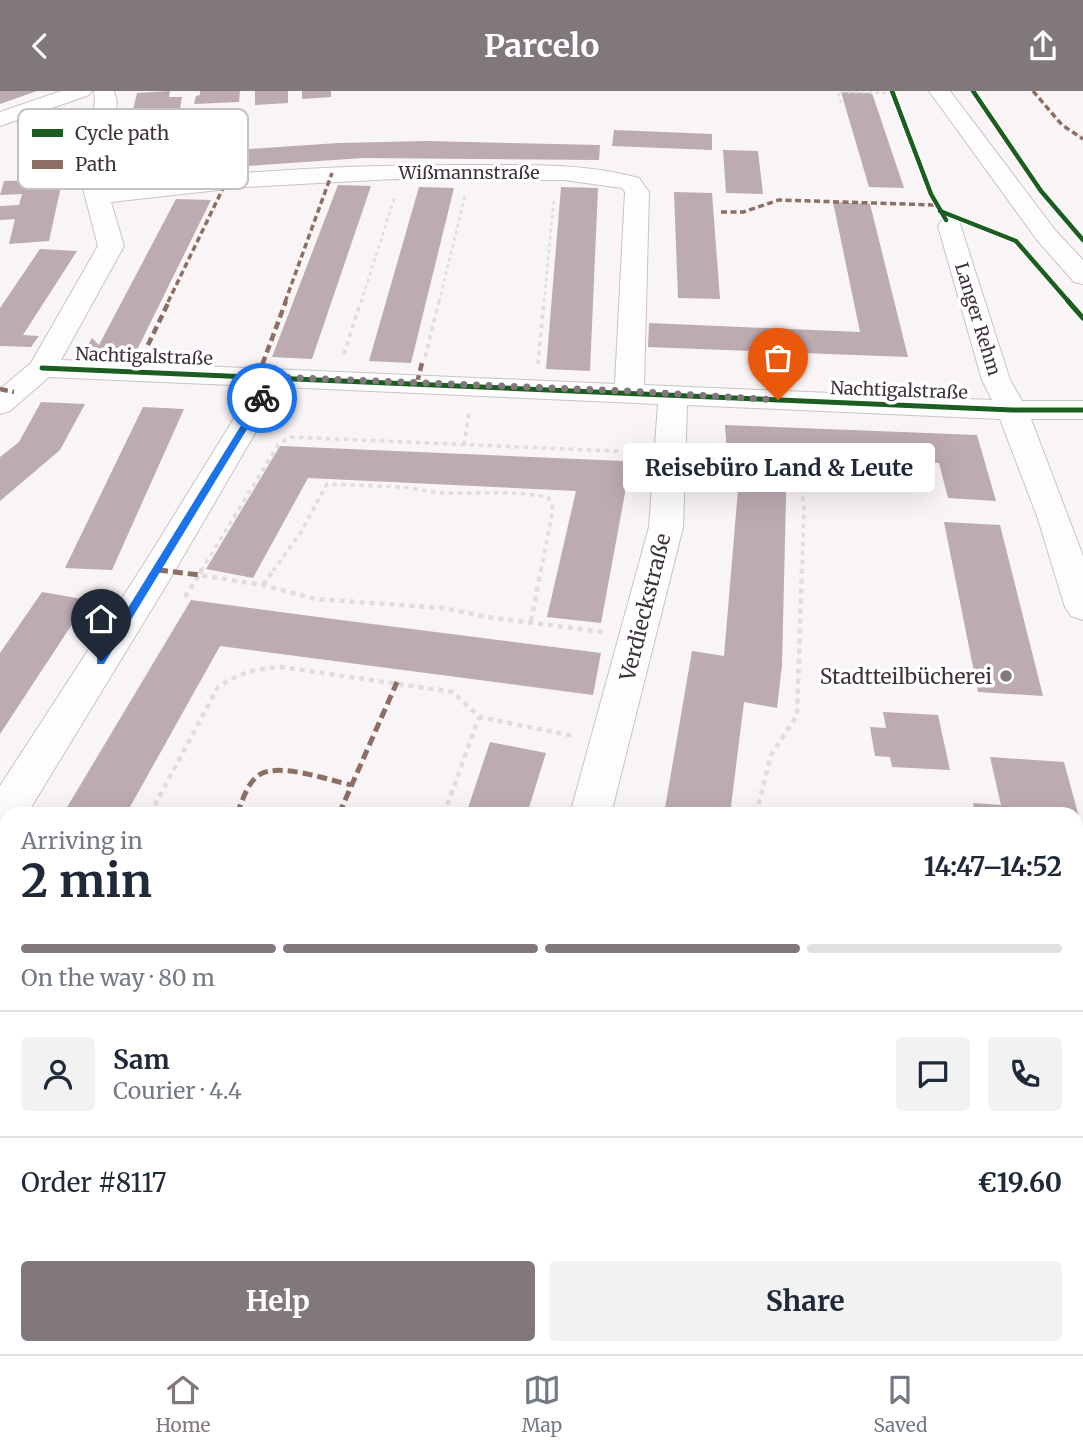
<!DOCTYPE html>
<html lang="en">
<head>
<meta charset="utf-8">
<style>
  :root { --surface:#fff; --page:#f2f2f3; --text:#1f2937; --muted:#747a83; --line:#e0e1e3; --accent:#80787a }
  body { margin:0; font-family:Merriweather,serif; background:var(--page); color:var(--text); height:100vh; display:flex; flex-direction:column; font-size:26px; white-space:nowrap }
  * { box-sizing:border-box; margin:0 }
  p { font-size:23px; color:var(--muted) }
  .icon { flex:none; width:38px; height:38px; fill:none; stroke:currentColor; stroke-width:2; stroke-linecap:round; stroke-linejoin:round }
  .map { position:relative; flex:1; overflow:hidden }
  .panel { position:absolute; left:0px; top:716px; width:1083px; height:548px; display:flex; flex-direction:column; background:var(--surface); border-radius:21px 21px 0 0; box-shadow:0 7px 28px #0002 }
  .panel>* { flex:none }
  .pin { position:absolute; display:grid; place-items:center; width:60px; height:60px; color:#fff; margin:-72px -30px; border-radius:50% 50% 50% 0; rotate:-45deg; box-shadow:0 0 7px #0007 }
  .pin .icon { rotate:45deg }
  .courier { position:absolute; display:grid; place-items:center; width:70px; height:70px; margin:-35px; border:5px solid #1a73e8; border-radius:50%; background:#fff; color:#222; box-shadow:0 2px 9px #0007 }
  .bubble { position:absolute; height:49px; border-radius:7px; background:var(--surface); box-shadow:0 7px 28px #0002; font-size:23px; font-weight:700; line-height:49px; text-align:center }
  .head em { font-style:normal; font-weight:700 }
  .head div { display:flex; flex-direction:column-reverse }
  .head { display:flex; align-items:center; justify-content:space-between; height:119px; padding:0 21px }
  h1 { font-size:46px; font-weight:700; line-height:52px }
  .bar { display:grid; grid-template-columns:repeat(4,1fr); gap:10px 7px; align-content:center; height:84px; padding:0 21px }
  .bar i { height:9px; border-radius:5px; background:var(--line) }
  .bar .active { background:var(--accent) }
  .bar p { grid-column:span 4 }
  .line { display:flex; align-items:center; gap:18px; padding:0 21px; border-top:2px solid var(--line) }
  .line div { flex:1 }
  .round { display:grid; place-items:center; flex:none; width:74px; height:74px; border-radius:7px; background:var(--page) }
  .button { display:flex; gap:14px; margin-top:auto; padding:14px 21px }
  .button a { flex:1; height:80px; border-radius:7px; background:var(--accent); color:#fff; font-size:28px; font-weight:700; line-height:80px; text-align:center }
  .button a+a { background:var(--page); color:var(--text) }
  header { display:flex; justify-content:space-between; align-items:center; height:91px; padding:0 21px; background:var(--accent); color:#fff; font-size:32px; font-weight:700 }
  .tab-bar { display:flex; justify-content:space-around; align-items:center; height:98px; border-top:2px solid var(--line); background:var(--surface); font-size:19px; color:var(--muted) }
  .tab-bar a { display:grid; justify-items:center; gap:4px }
  .tab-bar .active { color:var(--accent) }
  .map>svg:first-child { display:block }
</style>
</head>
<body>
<header><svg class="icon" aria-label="back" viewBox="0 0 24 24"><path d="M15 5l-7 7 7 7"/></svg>Parcelo<svg class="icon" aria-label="share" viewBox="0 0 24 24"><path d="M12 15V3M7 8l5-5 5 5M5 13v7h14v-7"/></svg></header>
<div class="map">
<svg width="1083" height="1263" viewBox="0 0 1083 1263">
  <rect width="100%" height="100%" fill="#f9f4f5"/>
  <g fill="#bcabb1">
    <polygon points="0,0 37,0 0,13"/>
    <polygon points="170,0 169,6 182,6 179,23 152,25 150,35 129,36 137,2"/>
    <polygon points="200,0 240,0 239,11 194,13 196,5 200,4"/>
    <polygon points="255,0 288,0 288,12 255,14"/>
    <polygon points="302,0 331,0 331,6 302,8"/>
    <polygon points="841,1 872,2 904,97 869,96"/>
    <polygon points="614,39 712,43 712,59 612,55"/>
    <polygon points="426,50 600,54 599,69 363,67 161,81 162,64 338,52"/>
    <polygon points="723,59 758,60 763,103 726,102"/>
    <polygon points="48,89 46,96 61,95 49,150 9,153 15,128 0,129 0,115 19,114 22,103 0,104 4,90"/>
    <polygon points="338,94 371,95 312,268 272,266"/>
    <polygon points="419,96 454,97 411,272 369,270"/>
    <polygon points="561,96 598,97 590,280 546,278"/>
    <polygon points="674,101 712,102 720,208 678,207"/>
    <polygon points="176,108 211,109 136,261 85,259 92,247 99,254"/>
    <polygon points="833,111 870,113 908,266 648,256 649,232 860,241"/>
    <polygon points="40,158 77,160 23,244 39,245 31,256 0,255 0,217"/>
    <polygon points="41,311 85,313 60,359 0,410 0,366 19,351"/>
    <polygon points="143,316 184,318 112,479 65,477"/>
    <polygon points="725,334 977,344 996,410 948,407 939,372 889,369 894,390 839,388 836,371 829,371 829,367 787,365 782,574 777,617 744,611 730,723 664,723 692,560 724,565 740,375 739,363 727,362"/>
    <polygon points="280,355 624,370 625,402 601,532 547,526 576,400 308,387 253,487 206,478"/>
    <polygon points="944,431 1000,434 1043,605 978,601"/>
    <polygon points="42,501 88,509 0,643 0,562"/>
    <polygon points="191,509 333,528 601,562 593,604 220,555 126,723 63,723"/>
    <polygon points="883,621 938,624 950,679 892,676 890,666 875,665 870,636 886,637"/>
    <polygon points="490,651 546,662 527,723 466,723"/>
    <polygon points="990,666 1064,671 1083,741 1083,751 1076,751 1076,723 975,723 973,712 1001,714"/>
    <polygon points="1077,784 1083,804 1083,1061 1076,1060"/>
    <polygon points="7,816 7,938 0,951 0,828"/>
    <polygon points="279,1256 363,1256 361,1263 277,1263"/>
    <polygon points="555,1256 639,1256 637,1263 553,1263"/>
  </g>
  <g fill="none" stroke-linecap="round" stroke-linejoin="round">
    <g stroke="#cac3c5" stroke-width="2">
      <g id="street">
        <polygon points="61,0 92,0 89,4 0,35 0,21"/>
        <path d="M94 0H114L117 11 104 86 107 97C229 80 352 73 475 74 531 74 585 72 639 87L649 101 644 294 992 309 982 289 938 135 941 130 950 128 959 130 1010 289 1022 310H1083V328H1031L1083 465V529L1071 525 1065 516 1037 425 1000 328 687 314 683 436 611 723H570L649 436 658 313 282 296 170 488 27 723H7V745L0 748V695L146 470 254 295 49 286 10 320 0 323V298L31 272 98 155 80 86 95 11ZM394 88 564 89 622 97 625 101 615 293 61 269 124 155 111 111 245 96Z"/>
        <polygon points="422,1256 478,1256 476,1263 420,1263"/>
      </g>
    </g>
    <g stroke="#cac3c5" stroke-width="2">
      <polygon id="secondary" points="929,0 950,0 1055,139 1083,169 1083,193 1074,191 1037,149"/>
    </g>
    <g stroke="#e0ddde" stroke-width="2.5" stroke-dasharray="3.5 3.5" stroke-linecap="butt">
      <polyline points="841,12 838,1 892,2"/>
      <polyline points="1079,45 1083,45"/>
      <polyline points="159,71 159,63 165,63 167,54"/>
      <polyline points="361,211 395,105"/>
      <polyline points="439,211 465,105"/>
      <polyline points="544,211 554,107"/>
    </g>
    <g stroke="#e0ddde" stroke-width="3.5" stroke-dasharray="4.5 4.5" stroke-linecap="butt">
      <polyline points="344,263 361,210"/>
      <polyline points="425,266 439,210"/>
      <polyline points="538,273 544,210"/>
      <polyline points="464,354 469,322"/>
      <polyline points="800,388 804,417 802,480"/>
      <polyline points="201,480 278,354 290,346 637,361"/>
      <polyline points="273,480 301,441 327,393 402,396 440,402 519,402 548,406 553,418 541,480"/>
    </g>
    <g stroke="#e0ddde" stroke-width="4.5" stroke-dasharray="5 5" stroke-linecap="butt">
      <polyline points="202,478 199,484 263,494 315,508 443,517 487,526 603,541"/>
      <polyline points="263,494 274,478"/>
      <polyline points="185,506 199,484"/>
      <polyline points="531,530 541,478"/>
      <path d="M150 723 218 596C239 582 257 577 282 576L453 601 479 626 574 645"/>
      <polyline points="444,723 479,626"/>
      <polyline points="756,723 771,664 797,624 802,478"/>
    </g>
    <g stroke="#e0ddde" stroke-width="5" stroke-dasharray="7 7" stroke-linecap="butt">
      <polyline points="0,998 7,985"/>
      <polyline points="247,1263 249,1256"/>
      <polyline points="670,1263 671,1256"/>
    </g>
    <use href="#street" fill="#fefdfe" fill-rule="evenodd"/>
    <use href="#secondary" fill="#fefdfe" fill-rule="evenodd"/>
    <g stroke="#8d6e63" stroke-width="3.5" stroke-dasharray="6 3.5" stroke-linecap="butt">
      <polyline points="1033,0 1062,34 1083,48"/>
      <polyline points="721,121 743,121 779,109 936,114"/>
      <polyline points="168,211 227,89"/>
      <polyline points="285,211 332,82"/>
    </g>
    <g stroke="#8d6e63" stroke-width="4.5" stroke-dasharray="8 4.5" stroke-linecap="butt">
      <polyline points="148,254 169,210"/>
      <polyline points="258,285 286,210"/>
      <polyline points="417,292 422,272"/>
      <polyline points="0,298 14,301"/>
      <polyline points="158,479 168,480"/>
    </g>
    <g stroke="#8d6e63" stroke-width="5" stroke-dasharray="10 5" stroke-linecap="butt">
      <polyline points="158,479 199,484"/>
      <path d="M237 723C242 711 247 692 259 684 278 671 329 689 351 694"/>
      <polyline points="339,723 397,591"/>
    </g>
    <g stroke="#fff" stroke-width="7">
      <g id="cycleway-far1">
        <polyline points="892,0 931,103 946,129"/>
        <polyline points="973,0 1041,100 1083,149"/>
        <polyline points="940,120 1016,150 1069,211"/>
      </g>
    </g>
    <g stroke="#fff" stroke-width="9">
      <g id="cycleway">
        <polyline points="1068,210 1083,227"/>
        <polyline points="42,277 1012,319 1083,319"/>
      </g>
    </g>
    <use href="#cycleway-far1" stroke="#1b5e20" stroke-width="4.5"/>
    <use href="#cycleway" stroke="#1b5e20" stroke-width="5"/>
  </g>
  <polygon fill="#1a73e8" points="262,304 266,307 104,573 97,573 97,567 258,307"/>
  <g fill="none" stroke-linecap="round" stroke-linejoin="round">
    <polyline stroke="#80787a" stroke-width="7" stroke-dasharray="0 12.6" points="262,307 274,286 629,300 778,309"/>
  </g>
  <circle fill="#80787a" stroke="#fff" stroke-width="2.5" cx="1006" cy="585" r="7"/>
  <g text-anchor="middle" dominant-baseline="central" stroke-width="7" stroke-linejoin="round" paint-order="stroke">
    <g font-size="18" fill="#3f3538" stroke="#fff">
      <text x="469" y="81">Wißmannstraße</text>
      <text transform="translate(978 228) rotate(73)">Langer Rehm</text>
      <text transform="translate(144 265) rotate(2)">Nachtigalstraße</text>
      <text transform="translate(899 299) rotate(2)">Nachtigalstraße</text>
    </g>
    <g font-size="21" fill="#3f3538" stroke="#fff">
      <text transform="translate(645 516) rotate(-76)">Verdieckstraße</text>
    </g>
    <g font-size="21" fill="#3f3538" stroke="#fff" text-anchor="end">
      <text x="992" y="585">Stadtteilbücherei</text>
    </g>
  </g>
  <rect x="18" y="18" width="230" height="80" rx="10" fill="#fff" stroke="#c5c2c3" stroke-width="2"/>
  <rect x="32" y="38" width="31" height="8" fill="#1b5e20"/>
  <rect x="32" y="69" width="31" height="9" fill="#8d6e63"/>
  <g font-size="19" fill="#3f3538">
    <text x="75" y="49">Cycle path</text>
    <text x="75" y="80">Path</text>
  </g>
</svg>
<div class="pin" style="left:778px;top:309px;background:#ea580c"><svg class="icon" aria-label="bag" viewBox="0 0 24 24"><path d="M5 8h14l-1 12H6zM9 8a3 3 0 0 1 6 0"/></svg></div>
<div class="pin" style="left:101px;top:570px;background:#1f2937"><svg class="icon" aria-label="home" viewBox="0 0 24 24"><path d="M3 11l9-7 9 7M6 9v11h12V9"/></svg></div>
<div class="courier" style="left:262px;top:307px"><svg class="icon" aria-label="bike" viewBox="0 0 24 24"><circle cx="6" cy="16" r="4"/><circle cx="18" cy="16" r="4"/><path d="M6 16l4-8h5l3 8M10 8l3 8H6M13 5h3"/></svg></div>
<div class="bubble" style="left:623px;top:352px;width:312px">Reisebüro Land &amp; Leute</div>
<section class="panel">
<div class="head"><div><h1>2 min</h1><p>Arriving in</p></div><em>14:47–14:52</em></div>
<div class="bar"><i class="active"></i><i class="active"></i><i class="active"></i><i></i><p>On the way · 80 m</p></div>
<div class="line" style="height:126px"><a class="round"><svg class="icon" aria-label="person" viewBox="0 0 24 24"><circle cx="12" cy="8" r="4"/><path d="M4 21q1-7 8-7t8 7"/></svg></a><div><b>Sam</b><p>Courier · 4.4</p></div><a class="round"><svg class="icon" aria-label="chat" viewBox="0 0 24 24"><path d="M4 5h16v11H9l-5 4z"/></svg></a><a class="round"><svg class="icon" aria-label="phone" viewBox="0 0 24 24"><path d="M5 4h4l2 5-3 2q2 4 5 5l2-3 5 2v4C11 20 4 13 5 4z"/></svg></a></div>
<div class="line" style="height:91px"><div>Order #8117</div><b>€19.60</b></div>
<div class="button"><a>Help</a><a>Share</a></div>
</section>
</div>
<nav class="tab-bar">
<a class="active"><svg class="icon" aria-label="home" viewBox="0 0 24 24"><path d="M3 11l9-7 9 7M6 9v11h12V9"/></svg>Home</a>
<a><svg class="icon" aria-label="map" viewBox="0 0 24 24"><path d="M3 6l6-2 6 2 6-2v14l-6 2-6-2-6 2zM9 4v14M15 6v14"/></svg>Map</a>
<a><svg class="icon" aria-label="saved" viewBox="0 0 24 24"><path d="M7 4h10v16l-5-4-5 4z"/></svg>Saved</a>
</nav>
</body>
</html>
